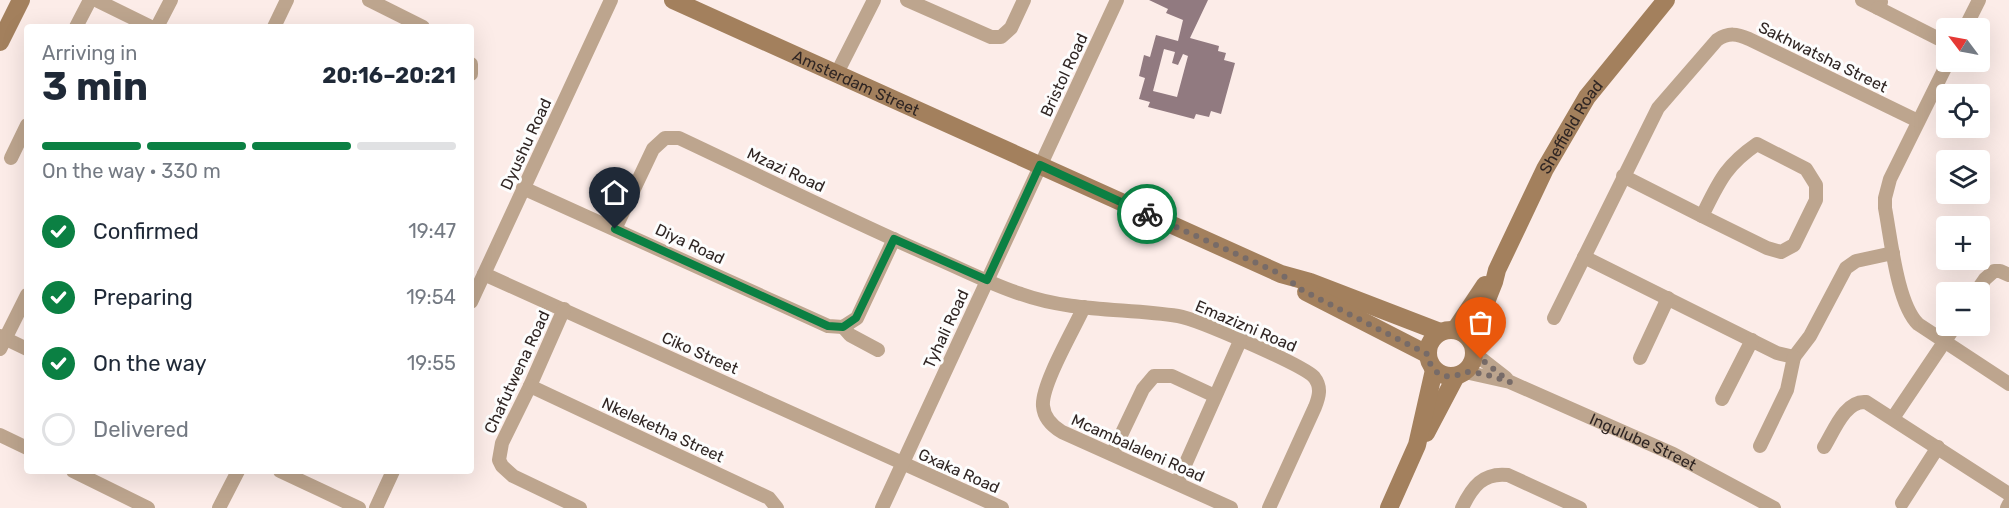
<!DOCTYPE html>
<html lang="en">
<head>
<meta charset="utf-8">
<style>
  :root { --surface:#fff; --page:#f6f6f7; --text:#1f2937; --muted:#747a83; --line:#e0e1e3; --accent:#0b8043 }
  body { margin:0; font-family:Rubik,sans-serif; background:var(--page); color:var(--text); height:100vh; display:flex; flex-direction:column; font-size:22px; white-space:nowrap }
  * { box-sizing:border-box; margin:0 }
  p { font-size:20px; color:var(--muted) }
  .icon { flex:none; width:33px; height:33px; fill:none; stroke:currentColor; stroke-width:2; stroke-linecap:round; stroke-linejoin:round }
  .map { position:relative; flex:1; overflow:hidden }
  .sheet { position:absolute; left:24px; top:24px; width:450px; height:450px; display:flex; flex-direction:column; background:var(--surface); border-radius:6px; box-shadow:0 6px 24px #0002 }
  .sheet>* { flex:none }
  .needle { width:39px; rotate:302deg }
  .fabs { position:absolute; left:1936px; top:18px; display:grid; gap:12px }
  .fabs a { display:grid; place-items:center; width:54px; height:54px; border-radius:6px; background:var(--surface); box-shadow:0 6px 24px #0002; font-size:30px }
  .pin { position:absolute; display:grid; place-items:center; width:51px; height:51px; color:#fff; margin:-62px -26px; border-radius:50% 50% 50% 0; rotate:-45deg; box-shadow:0 0 6px #0007 }
  .pin .icon { rotate:45deg }
  .courier { position:absolute; display:grid; place-items:center; width:60px; height:60px; margin:-30px; border:4px solid #0b8043; border-radius:50%; background:#fff; color:#222; box-shadow:0 2px 8px #0007 }
  .headline em { font-style:normal; font-weight:700 }
  .headline div { display:flex; flex-direction:column-reverse }
  .headline { display:flex; align-items:center; justify-content:space-between; height:102px; padding:0 18px }
  h1 { font-size:39px; font-weight:700; line-height:45px }
  .bar { display:grid; grid-template-columns:repeat(4,1fr); gap:9px 6px; align-content:center; height:72px; padding:0 18px }
  .bar i { height:8px; border-radius:4px; background:var(--line) }
  .bar .selected { background:var(--accent) }
  .bar p { grid-column:span 4 }
  ol { padding:0 18px; list-style:none }
  li { display:flex; align-items:center; gap:18px; height:66px }
  li p { margin-inline-start:auto }
  li .icon { padding:6px; border-radius:50%; background:var(--accent); color:#fff; stroke-width:4 }
  li:last-child { color:var(--muted) }
  li i { width:33px; height:33px; border:3px solid var(--line); border-radius:50% }
  .map>svg:first-child { display:block }
</style>
</head>
<body>
<div class="map">
<svg width="2009" height="508" viewBox="0 0 2009 508">
  <rect width="100%" height="100%" fill="#fcece8"/>
  <path fill="#917a80" fill-rule="evenodd" d="M1149 0H1208L1190 38 1219 46 1218 51 1226 53 1224 60 1235 63 1221 114 1211 111 1209 117 1196 114 1194 119 1148 107 1150 102 1139 99 1145 78 1139 76 1144 55 1150 57 1156 35 1178 41 1183 20 1166 13 1168 9ZM1164 49 1175 52 1172 63 1178 65 1183 54 1188 56 1177 97 1153 91Z"/>
  <g fill="none" stroke-linecap="round" stroke-linejoin="round">
    <g stroke="#bda58e" stroke-width="14">
      <polyline points="96,0 151,27"/>
      <polyline points="369,0 423,27"/>
      <polyline points="907,0 991,37 1001,37 1011,28 1024,0"/>
      <polyline points="1862,0 1878,8 1881,2"/>
      <polyline points="1878,8 1947,43"/>
      <polyline points="76,27 90,0"/>
      <polyline points="157,27 171,0"/>
      <polyline points="274,27 287,0"/>
      <polyline points="1965,28 1979,0"/>
      <path d="M1948 62 1890 179 1885 198V208C1891 239 1897 303 1918 324L2009 384"/>
      <polyline points="471,64 471,74"/>
      <polyline points="837,73 874,0"/>
      <path d="M1757 144 1806 169 1816 185V200L1794 245 1781 252 1767 248 1702 216C1719 182 1725 166 1757 144Z"/>
      <polyline points="11,158 27,125"/>
      <polyline points="1623,176 1702,216"/>
      <polyline points="523,188 828,326 843,327 857,318 894,239"/>
      <path d="M615 229 653 149 665 138H679C762 177 845 218 929 255 960 268 990 284 1021 294 1071 312 1126 308 1178 316 1197 319 1303 365 1314 377 1322 387 1319 397 1315 407L1269 508"/>
      <polyline points="1584,257 1777,353 1794,357"/>
      <polyline points="484,274 1002,508"/>
      <polyline points="1976,292 1985,279 1994,271 2000,271 2009,275"/>
      <polyline points="471,302 611,0"/>
      <path d="M1084 307C1074 329 1041 385 1043 406 1044 418 1052 426 1062 432L1231 508"/>
      <polyline points="564,309 530,386 502,443 499,460 502,466 513,476 580,508"/>
      <path d="M1554 318 1658 108 1717 40C1729 32 1737 34 1749 39L1918 121"/>
      <polyline points="843,327 850,335 878,350"/>
      <polyline points="0,336 27,349"/>
      <polyline points="0,349 27,295"/>
      <polyline points="1474,353 1506,378"/>
      <polyline points="1794,357 1810,336 1846,268 1856,261 1893,253"/>
      <polyline points="1640,358 1668,298"/>
      <path id="s1" d="M1465 372 1510 382 1673 454 1774 508"/>
      <polyline points="530,386 769,498 777,508"/>
      <polyline points="1722,399 1752,340"/>
      <polyline points="1893,418 1955,326"/>
      <polyline points="0,435 27,448"/>
      <polyline points="1760,446 1787,390 1794,357"/>
      <path d="M1824 447C1834 431 1845 400 1866 402L2009 494"/>
      <polyline points="1112,454 1143,389 1154,376 1172,376 1215,396"/>
      <polyline points="73,471 148,508"/>
      <polyline points="280,471 359,508"/>
      <polyline points="1177,483 1240,341"/>
      <polyline points="1902,503 1938,447"/>
      <polyline points="219,508 238,471"/>
      <polyline points="376,508 393,471"/>
      <polyline points="882,508 1117,0"/>
      <path d="M1462 508C1472 487 1483 472 1508 475L1580 508"/>
      <polyline points="2007,508 2009,504"/>
    </g>
    <g stroke="#a3805d" stroke-width="18">
      <path id="s2" d="M673 0 1281 274 1310 282 1440 332"/>
      <polyline points="0,42 21,0"/>
      <polyline points="1306,292 1427,354"/>
      <circle cx="1451" cy="353" r="23"/>
      <polyline points="1455,330 1485,285"/>
      <path id="s3" d="M1471 340 1494 282 1497 270 1545 169 1587 97 1666 0"/>
      <polyline points="1426,433 1456,376"/>
      <polyline points="1389,508 1417,445 1434,370"/>
    </g>
  </g>
  <g fill="none" stroke-linecap="round" stroke-linejoin="round">
    <path stroke="#776b68" stroke-width="6" stroke-dasharray="0 10.8" d="M1147 214 1281 274 1302 290 1427 354C1430 368 1438 378 1453 376 1458 376 1462 372 1467 372 1481 372 1497 378 1510 382L1481 359"/>
    <polyline stroke="#0b8043" stroke-width="8" points="615,229 828,326 843,327 856,318 894,239 987,280 1040,165 1147,214"/>
  </g>
  <g text-anchor="middle" dominant-baseline="central" stroke-width="6" stroke-linejoin="round" paint-order="stroke">
    <g font-size="16" fill="#2f2523" stroke="#fdfdfd">
      <text transform="translate(1823 57) rotate(26)">Sakhwatsha Street</text>
      <text transform="translate(1064 75) rotate(-65)">Bristol Road</text>
      <text stroke="none"><textPath href="#s2" startOffset="201">Amsterdam Street</textPath></text>
      <text stroke="none"><textPath href="#s3" startOffset="236">Sheffield Road</textPath></text>
      <text transform="translate(526 144) rotate(-65)">Dyushu Road</text>
      <text transform="translate(786 170) rotate(25)">Mzazi Road</text>
      <text transform="translate(690 244) rotate(25)">Diya Road</text>
      <text transform="translate(1246 326) rotate(23)">Emazizni Road</text>
      <text transform="translate(946 329) rotate(-65)">Tyhali Road</text>
      <text transform="translate(700 353) rotate(24)">Ciko Street</text>
      <text transform="translate(517 372) rotate(-65)">Chafutwena Road</text>
      <text transform="translate(663 430) rotate(25)">Nkeleketha Street</text>
      <text stroke="none"><textPath href="#s1" startOffset="192">Ingulube Street</textPath></text>
      <text transform="translate(1138 448) rotate(24)">Mcambalaleni Road</text>
      <text transform="translate(959 471) rotate(24)">Gxaka Road</text>
    </g>
  </g>
</svg>
<div class="fabs">
<a><svg class="needle" viewBox="-14 -14 28 28"><path d="M0-13l5 13h-10z" fill="#e53935"/><path d="M0 13l5-13h-10z" fill="#747a83"/></svg></a>
<a><svg class="icon" aria-label="locate" viewBox="0 0 24 24"><circle cx="12" cy="12" r="6"/><path d="M12 2v4M12 18v4M2 12h4M18 12h4"/></svg></a>
<a><svg class="icon" aria-label="layers" viewBox="0 0 24 24"><path d="M12 4l9 5-9 5-9-5zM3 14l9 5 9-5"/></svg></a>
<a>+</a>
<a>−</a>
</div>
<div class="pin" style="left:1481px;top:359px;background:#ea580c"><svg class="icon" aria-label="bag" viewBox="0 0 24 24"><path d="M5 8h14l-1 12H6zM9 8a3 3 0 0 1 6 0"/></svg></div>
<div class="pin" style="left:615px;top:229px;background:#1f2937"><svg class="icon" aria-label="home" viewBox="0 0 24 24"><path d="M3 11l9-7 9 7M6 9v11h12V9"/></svg></div>
<div class="courier" style="left:1147px;top:214px"><svg class="icon" aria-label="bike" viewBox="0 0 24 24"><circle cx="6" cy="16" r="4"/><circle cx="18" cy="16" r="4"/><path d="M6 16l4-8h5l3 8M10 8l3 8H6M13 5h3"/></svg></div>
<section class="sheet">
<div class="headline"><div><h1>3 min</h1><p>Arriving in</p></div><em>20:16–20:21</em></div>
<div class="bar"><i class="selected"></i><i class="selected"></i><i class="selected"></i><i></i><p>On the way · 330 m</p></div>
<ol>
<li><svg class="icon" aria-label="check" viewBox="0 0 24 24"><path d="M5 12l5 5 9-10"/></svg>Confirmed<p>19:47</p></li>
<li><svg class="icon" aria-label="check" viewBox="0 0 24 24"><path d="M5 12l5 5 9-10"/></svg>Preparing<p>19:54</p></li>
<li><svg class="icon" aria-label="check" viewBox="0 0 24 24"><path d="M5 12l5 5 9-10"/></svg>On the way<p>19:55</p></li>
<li><i></i>Delivered</li>
</ol>
</section>
</div>
</body>
</html>
